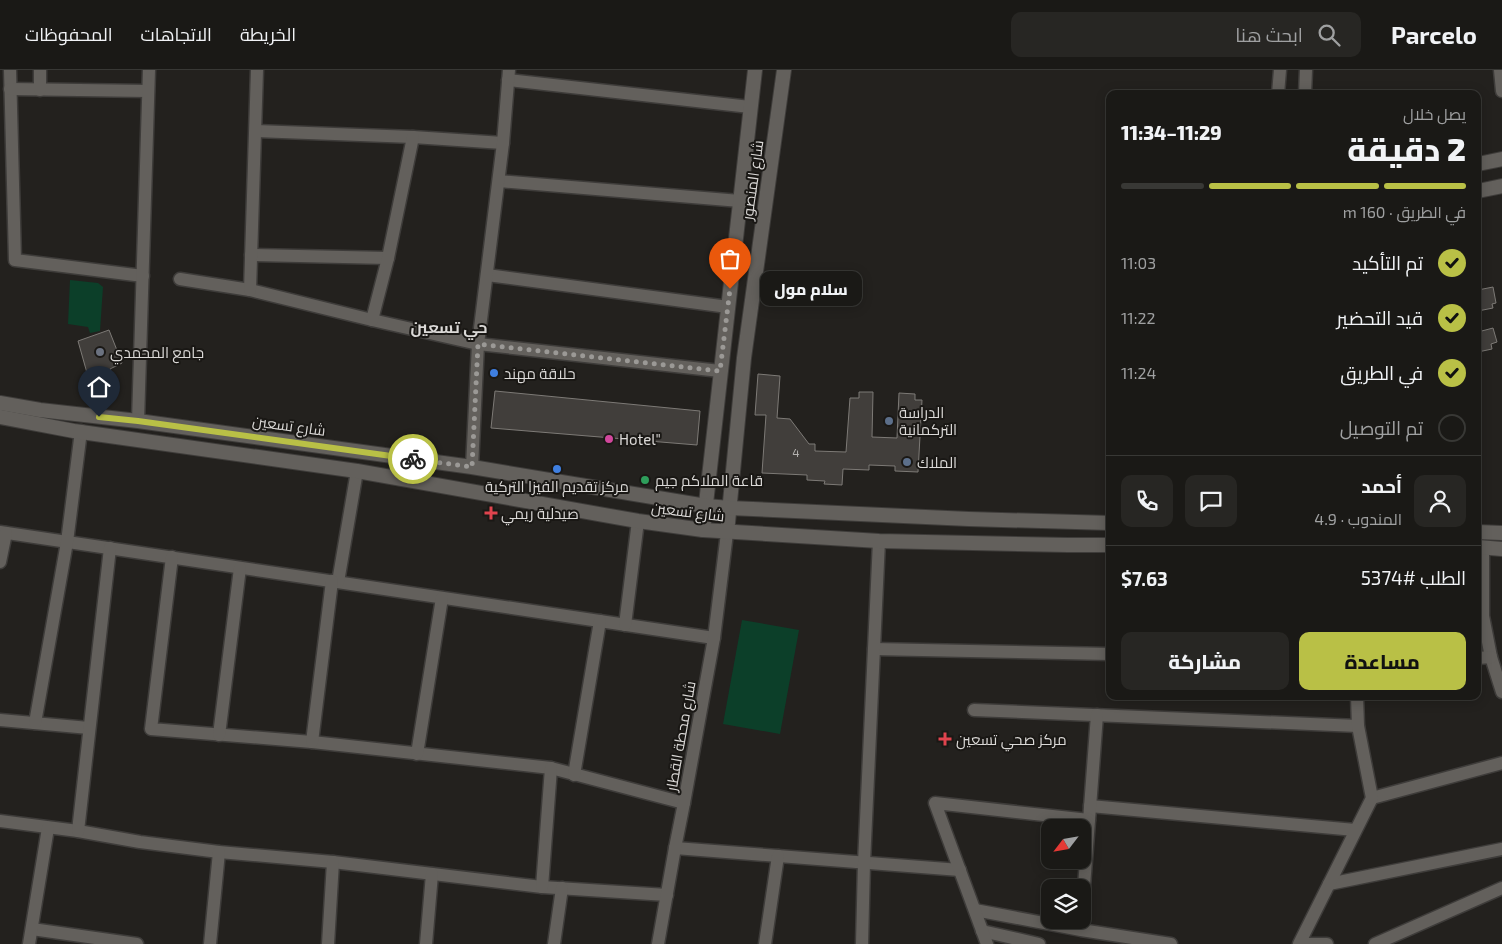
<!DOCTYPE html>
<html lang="ar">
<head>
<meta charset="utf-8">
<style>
  :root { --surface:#1a1916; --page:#272623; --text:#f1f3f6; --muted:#9fa0a1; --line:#383835; --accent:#b9c046 }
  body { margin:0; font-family:"Exo 2",Cairo,sans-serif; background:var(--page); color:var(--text); direction:rtl; height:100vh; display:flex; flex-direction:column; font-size:19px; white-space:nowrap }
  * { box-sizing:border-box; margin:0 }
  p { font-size:16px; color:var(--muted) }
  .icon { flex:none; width:28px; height:28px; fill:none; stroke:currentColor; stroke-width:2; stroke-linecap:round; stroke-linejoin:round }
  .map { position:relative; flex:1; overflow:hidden; direction:ltr }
  .sheet { position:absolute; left:1106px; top:20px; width:375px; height:610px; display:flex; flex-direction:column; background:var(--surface); border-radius:10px; box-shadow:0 2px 12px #0003,0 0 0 1px var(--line); direction:rtl }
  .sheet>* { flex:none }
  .needle { width:32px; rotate:239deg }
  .tools { position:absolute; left:1041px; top:749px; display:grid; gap:10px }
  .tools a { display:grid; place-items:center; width:50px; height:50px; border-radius:10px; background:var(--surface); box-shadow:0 2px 12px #0003,0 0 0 1px var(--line); font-size:25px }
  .pin { position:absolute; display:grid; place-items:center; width:42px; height:42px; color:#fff; margin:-51px -21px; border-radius:50% 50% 50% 0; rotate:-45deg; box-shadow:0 0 5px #0007 }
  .pin .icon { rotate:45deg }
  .courier { position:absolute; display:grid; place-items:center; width:50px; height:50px; margin:-25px; border:4px solid #b9c046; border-radius:50%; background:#fff; color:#222; box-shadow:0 1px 6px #0007 }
  .bubble { position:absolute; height:35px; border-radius:10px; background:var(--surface); box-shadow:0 2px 12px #0003,0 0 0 1px var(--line); font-size:16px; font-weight:800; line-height:35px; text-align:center; direction:rtl }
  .summary em { font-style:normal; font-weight:800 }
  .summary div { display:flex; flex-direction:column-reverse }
  .summary { display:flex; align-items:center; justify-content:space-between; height:85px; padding:0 15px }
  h1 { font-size:32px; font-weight:800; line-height:38px }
  .bar { display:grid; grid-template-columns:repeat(4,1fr); gap:8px 5px; align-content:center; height:60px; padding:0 15px }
  .bar i { height:6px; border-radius:4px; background:var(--line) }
  .bar .on { background:var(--accent) }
  .bar p { grid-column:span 4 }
  .line { display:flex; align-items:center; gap:12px; padding:0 15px; border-top:1px solid var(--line) }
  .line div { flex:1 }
  .round { display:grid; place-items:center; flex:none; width:52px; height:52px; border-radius:10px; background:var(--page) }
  ol { padding:0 15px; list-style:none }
  li { display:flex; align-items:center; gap:15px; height:55px }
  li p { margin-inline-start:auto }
  li .icon { padding:5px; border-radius:50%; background:var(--accent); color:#111; stroke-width:4 }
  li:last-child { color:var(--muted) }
  li i { width:28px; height:28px; border:2px solid var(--line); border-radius:50% }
  .action { display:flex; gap:10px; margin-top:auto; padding:10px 15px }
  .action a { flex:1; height:58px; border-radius:10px; background:var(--accent); color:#111; font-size:20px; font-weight:800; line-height:58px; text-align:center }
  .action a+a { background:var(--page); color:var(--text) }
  header { display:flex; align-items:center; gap:30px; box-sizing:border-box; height:70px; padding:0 25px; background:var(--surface); border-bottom:1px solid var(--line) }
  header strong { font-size:24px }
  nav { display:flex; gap:28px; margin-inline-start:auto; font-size:18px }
  .search { width:350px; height:45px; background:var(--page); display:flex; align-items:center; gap:12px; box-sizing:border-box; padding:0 18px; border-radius:10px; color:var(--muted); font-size:19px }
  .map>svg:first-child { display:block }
</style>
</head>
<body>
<header>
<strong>Parcelo</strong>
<div class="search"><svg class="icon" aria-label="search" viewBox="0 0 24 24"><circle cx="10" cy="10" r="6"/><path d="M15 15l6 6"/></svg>ابحث هنا</div>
<nav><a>الخريطة</a><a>الاتجاهات</a><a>المحفوظات</a></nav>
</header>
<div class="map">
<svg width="1502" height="874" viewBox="0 0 1502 874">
  <rect width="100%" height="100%" fill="#23211e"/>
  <g fill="#0c3f29">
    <polygon points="70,210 98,213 103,217 100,261 90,263 88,257 68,254"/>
    <polygon points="742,550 799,560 780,664 723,654"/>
  </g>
  <g fill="#413e3b" stroke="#7d7a76">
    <polygon points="1493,217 1496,233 1492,234 1493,238 1478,241 1478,220"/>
    <polygon points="1493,258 1497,272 1491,274 1492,279 1478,282 1478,262"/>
    <polygon points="109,260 122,293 110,299 111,302 89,310 78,271"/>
    <polygon points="758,304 780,306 777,348 790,349 809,374 815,374 815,381 846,382 850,328 859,328 859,322 873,322 872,367 897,368 899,323 915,324 915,330 922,330 918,402 895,401 895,396 869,395 869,400 843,399 842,415 824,414 825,411 807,410 807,405 762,403 766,345 755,345"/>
    <polygon points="495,321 700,341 697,375 491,358"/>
  </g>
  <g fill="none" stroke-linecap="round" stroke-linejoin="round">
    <g stroke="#3e3c3a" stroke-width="15">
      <g id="minor">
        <polyline points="10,0 15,190 143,206"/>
        <polyline points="1500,0 1502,21"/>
        <polyline points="508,10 750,37"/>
        <polyline points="10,19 148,21"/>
        <polyline points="40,20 40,0"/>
        <polyline points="1278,24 1280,0"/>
        <polyline points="1305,24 1306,0"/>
        <polyline points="256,61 413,67 503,73"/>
        <polyline points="499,111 740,131"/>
        <polyline points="251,185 388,188"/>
        <polyline points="487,205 728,237"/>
        <polyline points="180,209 250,220 372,250 478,274 720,301"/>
        <polyline points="250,220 257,0"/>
        <polyline points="372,250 388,188 413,67"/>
        <polyline points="138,351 149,0"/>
        <polyline points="472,397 478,274 503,73 509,0"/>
        <polyline points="0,462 714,568"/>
        <polyline points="1483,477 1483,546 1491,587 1502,622"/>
        <polyline points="172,487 151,659 312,672 551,698 684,733"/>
        <polyline points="0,492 6,463"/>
        <polyline points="338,512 357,401"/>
        <polyline points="625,555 638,451"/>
        <polyline points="874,579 1110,584"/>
        <polyline points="1478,588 1491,587"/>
        <polyline points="974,640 1358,656"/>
        <polyline points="0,650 89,658"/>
        <polyline points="35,653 67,472 81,361"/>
        <polyline points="219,665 240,498"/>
        <polyline points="312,672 332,511"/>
        <polyline points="417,684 442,528"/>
        <polyline points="574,705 600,551"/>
        <polyline points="1372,728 1502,693"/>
        <polyline points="1090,736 1355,760"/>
        <polyline points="0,751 78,761 140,772 219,782 333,792 542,817 667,825"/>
        <polyline points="78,761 110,478"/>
        <polyline points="675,778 960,800"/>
        <polyline points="1329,814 1502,779"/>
        <polyline points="542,817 551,698"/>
        <polyline points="975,840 1081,860 1171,874"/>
        <polyline points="1082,843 1097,645"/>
        <polyline points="32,859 137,874"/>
        <polyline points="982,861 1039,874"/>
        <polyline points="29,874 48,758"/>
        <polyline points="210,874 219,782"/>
        <polyline points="328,874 333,792"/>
        <polyline points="426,874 432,804"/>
        <polyline points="554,874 562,818"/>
        <polyline points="658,874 675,778 684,733 714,568 727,463"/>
        <polyline points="765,874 778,786"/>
        <polyline points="862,874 864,793 879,471"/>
        <polyline points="987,874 935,733 1089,750"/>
        <polyline points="1299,874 1372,728 1358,656 1357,626"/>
        <polyline points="1300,874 1327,874"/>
        <polyline points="1375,874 1502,818"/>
      </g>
    </g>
    <g stroke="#3e3c3a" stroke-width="16">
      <g id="tertiary">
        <polyline points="1478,94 1502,89"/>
        <polyline points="1478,121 1502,116"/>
        <polyline points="703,460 755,0"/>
        <polyline points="727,463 744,288 784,0"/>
      </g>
    </g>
    <g stroke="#3e3c3a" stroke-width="16">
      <g id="secondary">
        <polyline points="0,333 40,340 138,351 472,397 706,436 730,438 969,449 1110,453"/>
        <polyline points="0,347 74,361 357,401 638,451 703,460 879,471 1068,475 1110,475"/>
        <polyline points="1478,462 1502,463"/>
        <polyline points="1478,477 1502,479"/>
      </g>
    </g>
    <use href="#minor" stroke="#63605c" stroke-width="12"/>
    <use href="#tertiary" stroke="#63605c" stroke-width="14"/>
    <use href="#secondary" stroke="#63605c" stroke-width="14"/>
  </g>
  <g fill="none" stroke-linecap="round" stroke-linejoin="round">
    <polyline stroke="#9b9996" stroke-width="5" stroke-dasharray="0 9" points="413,389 472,397 478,274 720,301 730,219"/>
    <polyline stroke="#b9c046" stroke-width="6" points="99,347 138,351 413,389"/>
  </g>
  <circle fill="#6b7280" stroke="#1a1815" stroke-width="2" cx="100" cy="282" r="5"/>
  <g fill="#3f7fe0" stroke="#1a1815" stroke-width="2">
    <circle cx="494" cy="303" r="5"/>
    <circle cx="557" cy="399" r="5"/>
  </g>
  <g fill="#5c6f8a" stroke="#1a1815" stroke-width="2">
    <circle cx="889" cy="351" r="5"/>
    <circle cx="907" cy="392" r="5"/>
  </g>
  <circle fill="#d1479c" stroke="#1a1815" stroke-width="2" cx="609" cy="369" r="5"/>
  <circle fill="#2e9e5b" stroke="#1a1815" stroke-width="2" cx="645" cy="410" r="5"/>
  <g fill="#e0444e" stroke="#1a1815" stroke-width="2">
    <path d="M488.5 435.5h5v5h5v5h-5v5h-5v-5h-5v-5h5z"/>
    <path d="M942.5 661.5h5v5h5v5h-5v5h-5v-5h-5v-5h5z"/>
  </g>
  <g text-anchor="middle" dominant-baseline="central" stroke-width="4" stroke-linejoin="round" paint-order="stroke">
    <g font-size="12" fill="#b4b2b0">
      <text x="796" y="382">4</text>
    </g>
    <g font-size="15" fill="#dbd9d7" stroke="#1a1815">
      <text transform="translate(752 110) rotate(-82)">شارع المنصور</text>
      <text transform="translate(289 355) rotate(8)">شارع تسعين</text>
      <text transform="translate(688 441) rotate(7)">شارع تسعين</text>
      <text transform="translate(680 666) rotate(-80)">شارع محطة القطار</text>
    </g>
    <g font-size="15" fill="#dbd9d7" stroke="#1a1815" text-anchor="start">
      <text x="110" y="282">جامع المحمدي</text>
      <text x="504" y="303">حلاقة مهند</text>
      <text x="899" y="342">الدراسة<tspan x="899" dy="17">التركمانية</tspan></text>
      <text x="619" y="369">Hotel"</text>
      <text x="917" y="392">الملاك</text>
      <text x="655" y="410">قاعة الملاكم جيم</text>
      <text x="557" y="416" text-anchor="middle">مركز تقديم الفيزا التركية</text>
      <text x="501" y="443">صيدلية ريمي</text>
      <text x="956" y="669">مركز صحي تسعين</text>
    </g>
    <g font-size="16" font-weight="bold" fill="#dbd9d7" stroke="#1a1815">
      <text x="449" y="256">حي تسعين</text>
    </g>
  </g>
</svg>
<div class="tools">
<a><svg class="needle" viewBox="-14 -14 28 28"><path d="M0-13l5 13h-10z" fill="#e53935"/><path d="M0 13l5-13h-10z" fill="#9fa0a1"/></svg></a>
<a><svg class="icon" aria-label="layers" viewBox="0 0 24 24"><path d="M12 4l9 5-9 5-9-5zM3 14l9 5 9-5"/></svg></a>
</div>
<div class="pin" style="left:730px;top:219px;background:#ea580c"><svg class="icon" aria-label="bag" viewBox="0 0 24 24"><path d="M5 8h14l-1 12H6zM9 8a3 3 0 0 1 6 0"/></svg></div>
<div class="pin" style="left:99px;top:347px;background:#1f2937"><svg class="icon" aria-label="home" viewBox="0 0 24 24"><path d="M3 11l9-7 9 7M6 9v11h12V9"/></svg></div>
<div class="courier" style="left:413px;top:389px"><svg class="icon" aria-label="bike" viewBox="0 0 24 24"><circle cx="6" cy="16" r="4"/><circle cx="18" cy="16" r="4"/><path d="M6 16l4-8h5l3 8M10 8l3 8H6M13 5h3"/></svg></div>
<div class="bubble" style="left:760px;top:201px;width:102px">سلام مول</div>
<section class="sheet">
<div class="summary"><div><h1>2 دقيقة</h1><p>يصل خلال</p></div><em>11:29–11:34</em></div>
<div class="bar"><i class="on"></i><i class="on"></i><i class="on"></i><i></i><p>في الطريق · 160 m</p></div>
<ol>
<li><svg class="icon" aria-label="check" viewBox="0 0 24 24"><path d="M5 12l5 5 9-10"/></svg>تم التأكيد<p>11:03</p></li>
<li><svg class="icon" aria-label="check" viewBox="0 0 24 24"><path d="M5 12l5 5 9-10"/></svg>قيد التحضير<p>11:22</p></li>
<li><svg class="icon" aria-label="check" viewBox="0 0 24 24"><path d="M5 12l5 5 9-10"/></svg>في الطريق<p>11:24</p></li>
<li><i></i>تم التوصيل</li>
</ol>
<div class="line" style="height:90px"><a class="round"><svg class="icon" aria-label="person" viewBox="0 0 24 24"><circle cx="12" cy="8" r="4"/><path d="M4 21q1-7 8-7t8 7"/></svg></a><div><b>أحمد</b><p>المندوب · 4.9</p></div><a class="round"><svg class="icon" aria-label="chat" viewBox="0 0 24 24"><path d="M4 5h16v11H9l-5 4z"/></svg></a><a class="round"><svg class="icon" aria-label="phone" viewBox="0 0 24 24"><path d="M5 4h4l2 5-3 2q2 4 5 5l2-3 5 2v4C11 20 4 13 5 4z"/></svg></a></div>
<div class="line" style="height:65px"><div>الطلب #5374</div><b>$7.63</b></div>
<div class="action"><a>مساعدة</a><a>مشاركة</a></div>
</section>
</div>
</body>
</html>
